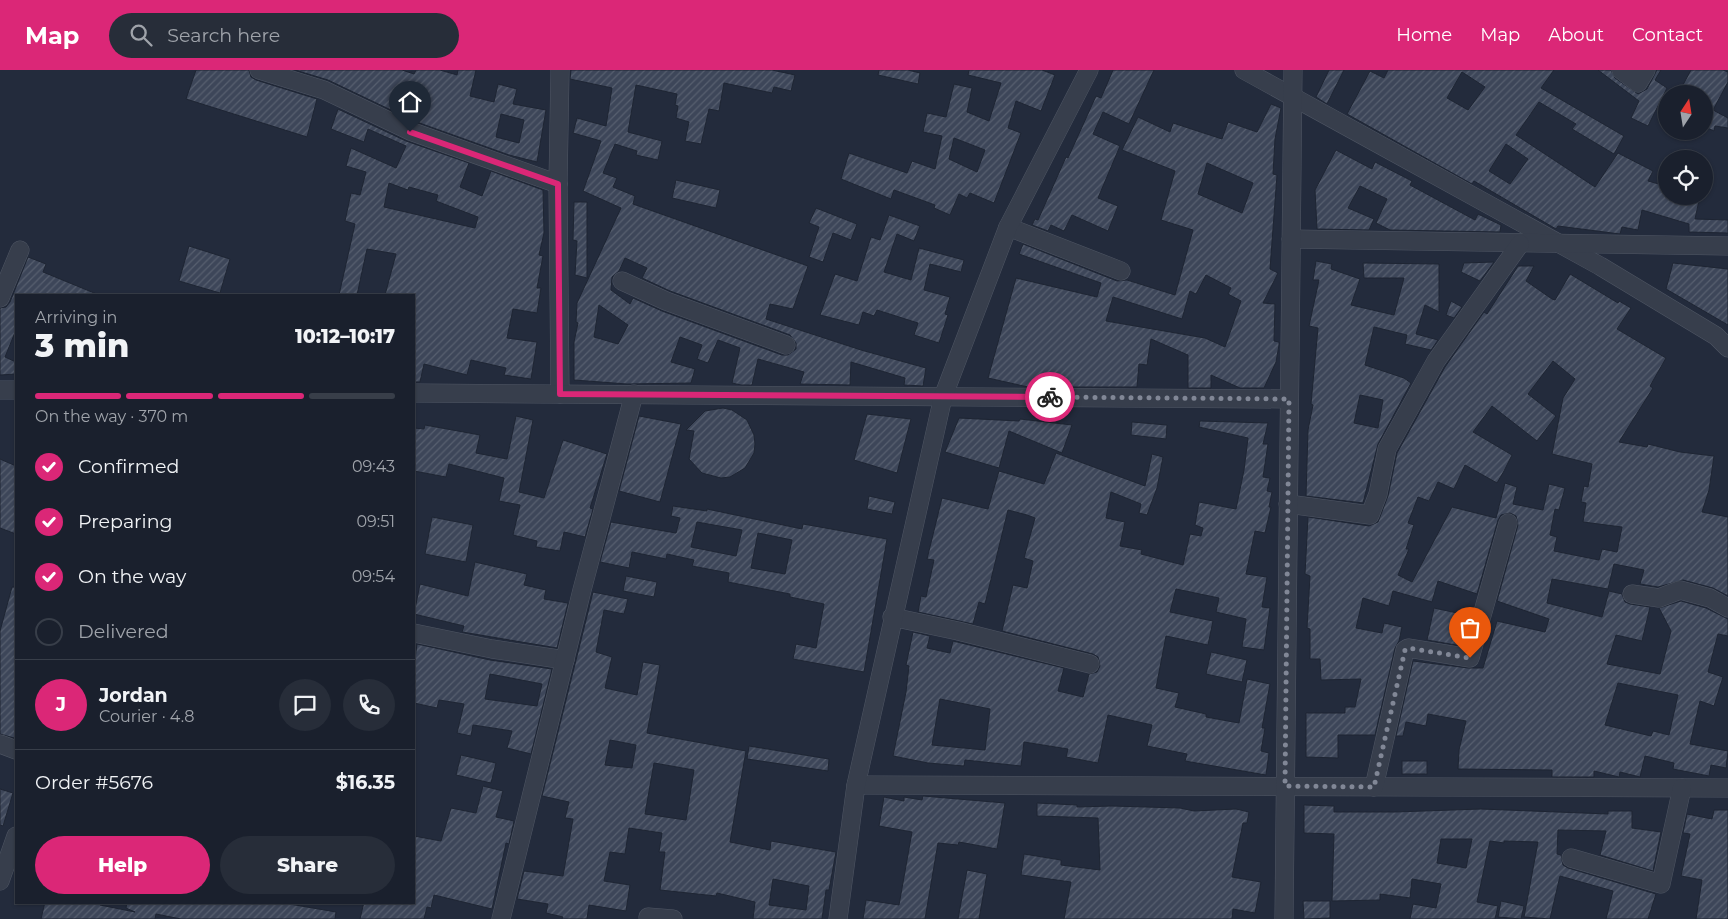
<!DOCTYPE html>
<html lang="en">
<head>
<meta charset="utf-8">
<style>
  :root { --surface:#1a202d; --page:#272d39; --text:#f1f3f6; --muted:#9fa3aa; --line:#383e49; --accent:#db2777 }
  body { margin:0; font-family:Montserrat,sans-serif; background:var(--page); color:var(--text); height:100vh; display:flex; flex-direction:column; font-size:19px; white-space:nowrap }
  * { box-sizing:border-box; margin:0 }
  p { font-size:16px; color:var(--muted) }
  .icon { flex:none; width:28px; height:28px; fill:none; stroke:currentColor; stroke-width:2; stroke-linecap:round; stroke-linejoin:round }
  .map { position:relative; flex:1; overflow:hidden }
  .details { position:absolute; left:15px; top:224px; width:400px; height:610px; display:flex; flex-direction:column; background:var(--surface); border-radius:0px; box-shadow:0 1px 4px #0004,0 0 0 1px var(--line) }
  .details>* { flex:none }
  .needle { width:32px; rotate:12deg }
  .buttons { position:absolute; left:1658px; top:15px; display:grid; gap:10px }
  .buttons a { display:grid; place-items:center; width:55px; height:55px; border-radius:50%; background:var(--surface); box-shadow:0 1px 4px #0004,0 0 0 1px var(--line); font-size:25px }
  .pin { position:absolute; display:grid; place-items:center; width:42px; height:42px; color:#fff; margin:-51px -21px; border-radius:50% 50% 50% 0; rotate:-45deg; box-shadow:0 0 5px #0007 }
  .pin .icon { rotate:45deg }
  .courier { position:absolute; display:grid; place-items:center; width:50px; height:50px; margin:-25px; border:4px solid #db2777; border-radius:50%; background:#fff; color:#222; box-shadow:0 1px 6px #0007 }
  .overview em { font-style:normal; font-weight:800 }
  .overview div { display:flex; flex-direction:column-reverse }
  .overview { display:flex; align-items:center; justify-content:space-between; height:85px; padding:0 20px }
  h1 { font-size:32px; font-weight:800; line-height:38px }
  .bar { display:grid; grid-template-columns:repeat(4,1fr); gap:8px 5px; align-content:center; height:60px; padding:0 20px }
  .bar i { height:6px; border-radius:4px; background:var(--line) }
  .bar .selected { background:var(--accent) }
  .bar p { grid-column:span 4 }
  .line { display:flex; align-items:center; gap:12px; padding:0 20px; border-top:1px solid var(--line) }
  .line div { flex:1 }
  .round { display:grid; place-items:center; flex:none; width:52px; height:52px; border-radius:26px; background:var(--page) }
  ol { padding:0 20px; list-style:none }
  li { display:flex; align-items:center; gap:15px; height:55px }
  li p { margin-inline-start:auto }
  li .icon { padding:5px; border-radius:50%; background:var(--accent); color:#fff; stroke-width:4 }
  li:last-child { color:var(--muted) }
  li i { width:28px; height:28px; border:2px solid var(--line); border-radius:50% }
  .primary-button { display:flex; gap:10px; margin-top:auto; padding:10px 20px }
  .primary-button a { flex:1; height:58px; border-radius:30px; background:var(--accent); color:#fff; font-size:20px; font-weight:800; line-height:58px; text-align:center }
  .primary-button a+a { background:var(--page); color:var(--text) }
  header { display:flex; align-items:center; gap:30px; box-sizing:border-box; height:70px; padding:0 25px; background:var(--accent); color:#fff }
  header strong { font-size:24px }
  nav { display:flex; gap:28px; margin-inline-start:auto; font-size:18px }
  .search { width:350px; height:45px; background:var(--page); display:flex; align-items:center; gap:12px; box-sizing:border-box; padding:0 18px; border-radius:28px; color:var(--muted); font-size:19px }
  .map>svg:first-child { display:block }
</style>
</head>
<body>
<header>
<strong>Map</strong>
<div class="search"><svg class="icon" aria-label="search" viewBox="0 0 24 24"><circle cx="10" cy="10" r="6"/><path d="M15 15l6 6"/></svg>Search here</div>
<nav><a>Home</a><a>Map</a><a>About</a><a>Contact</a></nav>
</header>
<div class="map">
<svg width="1728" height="849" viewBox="0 0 1728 849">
  <defs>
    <pattern id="building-hatch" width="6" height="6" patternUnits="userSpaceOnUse" patternTransform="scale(1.25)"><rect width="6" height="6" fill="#3d4659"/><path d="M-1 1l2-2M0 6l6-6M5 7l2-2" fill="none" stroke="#575f6f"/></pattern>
  </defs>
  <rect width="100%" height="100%" fill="#232b3c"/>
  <g fill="url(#building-hatch)" stroke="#1e2533" fill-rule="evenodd">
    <polygon points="196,0 249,0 251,7 256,10 317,29 307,67 186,29"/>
    <path d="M295 0H402L414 4 416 0H440L457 5 458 0H476L470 26 494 32 498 14 517 19 513 34 546 40 537 92 509 85 414 51 328 10ZM501 44 524 50 519 73 496 67Z"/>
    <path d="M571 0H772L795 5 791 21 774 17 772 23 724 13 719 41 709 39 701 74 685 71 689 52 676 48 678 36 675 35 677 24 636 15 628 62 662 71 658 90 636 85 637 81 615 74 603 103 617 108 613 117 635 126 633 134 808 196 793 239 770 234 766 249 861 280 926 298 923 316 904 315 905 308 851 292 850 315 800 314 804 302 758 289 752 315H741L732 313 740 278 718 270 708 293 697 289 702 275 680 267 671 292 695 299 691 313 627 314 574 310V272L578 253 576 252 577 233 621 138 583 121 601 71 573 63 577 48 606 56 612 18 570 9ZM625 188 647 198 642 208 670 221 790 265 796 273V279L788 285H782L662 241 633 228 630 234 611 220 612 207 619 201ZM599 235 628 255 618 274 594 267Z"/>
    <polygon points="879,0 908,0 920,3 918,14 878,5"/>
    <path d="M969 0H1042L1055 5 1041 41 1016 31 1008 58 1021 63 994 133 970 123 967 128 959 124 950 145 934 138 935 135 894 120 891 129 841 109 849 83 907 103 912 91 935 99 942 66 923 62 927 43 946 47 954 14 972 18 967 42 989 51 1001 13 968 5ZM954 68 985 80 977 102 949 89Z"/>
    <polygon points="1113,0 1154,0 1129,54 1103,42 1093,64 1120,76 1098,128 1118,136 1108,161 1072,145 1064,161 1051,155 1048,161 1032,155 1035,149 1038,150 1066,87 1068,88 1096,26 1101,28"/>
    <polygon points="1329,0 1344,0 1327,34 1316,27"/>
    <path d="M1388 0H1554L1541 18 1624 66 1614 84 1572 59 1576 54 1539 32 1516 65 1595 117 1618 83 1653 101 1648 111 1666 116V126H1700L1695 149 1728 150V163L1689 162V154L1642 140 1638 160 1622 157 1620 164 1558 156 1556 159 1474 111 1472 114 1347 44 1370 1 1384 8ZM1462 2 1485 17 1468 40 1447 28ZM1506 74 1528 89 1510 114 1489 101Z"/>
    <polygon points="1598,0 1611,0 1615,8 1638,24 1647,19 1657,0 1661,0 1655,10 1667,18 1648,56 1631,48 1639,31"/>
    <polygon points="1691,0 1723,0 1728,2 1728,12 1713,40 1728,48 1728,58 1715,56 1714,61 1705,57 1704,59 1704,24 1678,24"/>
    <path d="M1271 34 1281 38 1275 69 1273 104 1277 105 1270 199 1278 203 1263 233 1275 234 1274 271 1279 272V275L1276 292 1264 318H1240L1211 305V318H1188V285L1151 269 1147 295 1139 294 1137 317H1028L988 308 1016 208 1097 227 1101 213 1019 184 1023 174 1117 211 1127 210 1175 225 1193 160 1161 150 1175 101 1122 80 1138 47 1170 62 1173 53 1222 69 1228 52 1257 62ZM1207 93 1253 113 1242 143 1198 124ZM1206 205 1231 218 1228 224 1241 231 1225 277 1205 268 1106 251 1113 227 1182 249 1190 221 1196 224Z"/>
    <path d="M338 39 406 71 469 93 460 117 482 126 491 101 543 120 544 163 539 185 543 186 537 218H541L537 243 513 239 507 268 537 272 531 309 504 305 506 298 471 290 467 305 424 294 420 312H414V225H385L396 184 367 179 357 225H339L355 154 345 151 351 123 360 125 366 102 346 96 351 78 396 98 406 76 368 59 364 72 331 59ZM389 113 408 120 409 117 438 125 436 131 478 147 475 158 384 137Z"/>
    <polygon points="1336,80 1372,99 1375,92 1412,111 1410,115 1475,150 1478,144 1501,155 1500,162 1390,160 1376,153 1387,129 1360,116 1348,138 1374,149 1369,160 1317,159 1315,120"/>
    <polygon points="676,110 720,120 716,138 672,128"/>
    <polygon points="574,132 587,132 587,208 575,205 577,171 573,170"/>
    <polygon points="816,138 857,154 851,170 833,163 823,192 809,187 819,157 809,153"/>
    <polygon points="889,145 920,156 914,171 897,164 884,202 911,210 919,178 964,190 961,202 930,194 924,220 950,227 945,244 948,245 939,273 914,265 918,253 877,240 874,246 863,242 859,255 820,245 835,204 857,211 871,167 880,170"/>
    <polygon points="189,176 230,189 220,223 179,211"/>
    <polygon points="28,187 46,194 43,202 99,225 16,225 16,260 5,287 16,292 16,304 0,305 0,238 6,237 10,232"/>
    <path d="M1316 191 1332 194 1331 199 1360 209 1351 235 1394 245 1404 208H1364L1363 193 1439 194V242L1425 235 1416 264 1438 270 1431 280 1405 274 1407 265 1374 257 1365 295 1404 308 1411 313 1378 374 1363 433 1306 426 1308 360 1313 335 1311 334 1318 258 1309 256 1319 210H1313ZM1360 325 1383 330 1378 358 1354 353Z"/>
    <polygon points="1494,192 1480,211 1461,202 1464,193"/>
    <polygon points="1673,193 1728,199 1728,255 1666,219"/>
    <path d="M1518 196H1534L1526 211 1552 229 1555 230 1570 204 1618 233 1619 231 1631 238 1617 259 1666 288 1650 316 1653 318 1619 372 1647 377 1648 374 1680 382 1714 386 1709 420 1702 442 1728 447V526L1713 518 1683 510 1658 517 1640 514 1644 500 1614 494 1608 519 1552 509 1547 533 1602 547 1609 521 1622 524 1625 532 1630 534 1650 537 1642 571 1616 565 1607 594 1660 604 1671 561 1659 538 1681 531 1706 538 1728 549V566L1718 564 1708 602 1723 607 1714 636 1700 631 1690 674 1728 681 1726 698 1711 695 1709 706 1673 699 1674 693 1645 686 1640 707 1620 702 1619 707 1594 701V707H1552V700L1458 699 1459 680 1466 651 1428 644 1426 656 1406 652 1403 666H1396L1413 591 1468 598H1483L1497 551 1545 562 1549 549 1497 531 1518 455 1516 446 1510 443 1501 445 1498 450 1477 524 1438 511 1432 532 1393 521 1389 536 1363 528 1356 558 1382 563 1384 553 1402 557 1399 571 1395 578 1375 665H1338V688L1306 687V643H1345V637H1355L1361 609 1321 610 1320 589H1310V559L1307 558 1310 506 1305 504 1308 447 1369 456 1378 452 1388 426 1397 383 1445 297 1484 242 1487 244ZM1553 291 1575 309 1563 328 1552 384 1592 394 1588 417 1584 416 1581 432 1586 433 1583 452 1622 457 1617 482 1602 479 1599 490 1554 481 1557 467 1550 465 1555 439 1559 440 1565 418 1549 414 1543 440 1513 434 1517 417 1505 413 1496 448 1452 437 1412 512 1398 505 1409 479H1406L1414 455 1408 453 1418 427 1429 431 1438 412 1454 419 1465 395 1497 413 1504 401 1512 385 1473 362 1492 336 1537 371 1556 346 1528 324ZM1618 613 1678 625 1669 665 1653 661 1651 666 1605 655Z"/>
    <polygon points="1451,231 1462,237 1454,248 1446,245"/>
    <polygon points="723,338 732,340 747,350 754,365 755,374 754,383 745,398 730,407 721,408 702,403 689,389 694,361 686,360 705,341"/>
    <polygon points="867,344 911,349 897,403 854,390"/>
    <polygon points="516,346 533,350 519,422 544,428 563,370 607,384 590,438 593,439 585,467 564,462 560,481 536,477 537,471 513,465 520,435 499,431 504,408 449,394 446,407 414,401 414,358 424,359 425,355 480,365 476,383 507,389"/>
    <polygon points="639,346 681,354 660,432 619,421"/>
    <polygon points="959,348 1019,351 1020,349 1072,355 1062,383 1009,361 999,398 945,382"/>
    <path d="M1200 351 1268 353 1263 374H1268L1263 407 1270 408 1267 421 1272 422 1269 437H1271L1265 463 1255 461 1246 504 1267 507 1262 537 1270 538 1264 580 1242 577 1246 549 1216 542 1219 528 1176 519 1170 542 1213 551 1208 575 1166 566 1156 618 1179 623 1175 637 1206 644V647L1239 653 1247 609 1270 614 1262 658H1265L1261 681 1269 683 1266 705 1185 691 1187 684 1147 676 1152 655 1108 645 1098 693 1066 687 1068 679 1024 672 1021 696 965 690 964 696 928 693 893 686 906 622 909 596 906 595 913 562 930 566 927 578 950 583 953 571 1064 598 1058 621 1083 627 1089 604 1097 602 1100 596 1098 587 1093 584 1002 561 1013 515 1027 518 1033 491 1024 488 1035 448 1027 445 1008 440 985 534 979 532 973 554 918 542 921 526 926 527 934 490 927 489 942 428 988 439 999 401 1044 414 1056 383 1145 416 1152 384 1163 387 1157 418 1147 445 1139 443 1141 434 1111 422 1106 448 1125 452 1120 476 1142 480 1141 484 1183 495 1190 464 1201 466 1203 458 1195 455 1199 432 1236 439 1244 400 1248 368 1199 357ZM940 629 990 639 985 680 932 675Z"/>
    <polygon points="1132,352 1167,355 1166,369 1131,365"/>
    <polygon points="0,389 16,396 16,464 0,458"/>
    <polygon points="869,426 895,432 892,444 867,439"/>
    <path d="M673 436 707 441V439L802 459 803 454 887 469 864 602 793 589 796 574 816 578 824 534 790 527V524L728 512 729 503 692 496 694 490 667 484 666 489 632 482 629 498 600 492 611 452 676 463 680 448 671 446ZM697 452 742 460 736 486 691 477ZM758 463 792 470 785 504 751 498Z"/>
    <polygon points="432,447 473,455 466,492 425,484"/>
    <polygon points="475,492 527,504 524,515 546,520 544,529 568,533 557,578 462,562 464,556 414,544 420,514 468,526"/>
    <polygon points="626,506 657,512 654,527 623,521"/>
    <polygon points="12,517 16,517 16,664 14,668 0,664 0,561"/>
    <path d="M593 522 628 529 624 544 604 540 596 582 612 587 605 618 637 625 643 592 660 595 647 663 746 681 730 772 770 780 771 771 836 782 829 820H826L822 849H753L755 832 717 823 716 826 660 820 665 782H659L662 763 629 758 625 784 610 782 604 811 630 815 626 841 589 835 587 849H562L563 847 546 843 548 834 517 829 524 801 563 806 573 749 565 748 569 732 542 726ZM610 670 636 675 632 698 605 695ZM654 693 694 700 686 750 645 744ZM773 809 809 816 806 840 769 835Z"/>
    <polygon points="1434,538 1471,546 1462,576 1427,570"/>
    <path d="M417 574 490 590 552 599 531 684 507 678 512 661 473 655 471 666 457 663 464 634 439 630 437 638 414 633V596ZM490 604 542 614 537 636 485 629Z"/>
    <polygon points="1211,582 1247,590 1242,612 1206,604"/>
    <polygon points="749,676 829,689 828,701 747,689"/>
    <polygon points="461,685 496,693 491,713 456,705"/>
    <rect x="1402" y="691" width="25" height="13"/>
    <polygon points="483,716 503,721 496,747 514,751 509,774 506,773 492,839 434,825 431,838 427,837 424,849 360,849 364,832 414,832 414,766 441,771 451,738 476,743"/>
    <polygon points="0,719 13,723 3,756 0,755"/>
    <polygon points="923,726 1005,733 997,779 959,772 958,775 938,773 925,849 863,849 866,830 899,835 912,762 879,756 884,727 904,731 904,727 922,730"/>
    <polygon points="1037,733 1077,735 1077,737 1112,736 1180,738 1194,741 1236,739 1249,742 1247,753 1243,753 1232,807 1261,812 1255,843 1233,839 1232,849 1064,849 1071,812 1021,805 1024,784 1061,790 1061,795 1100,800 1098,748 1037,746"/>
    <path d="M1304 735 1334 736V742H1395L1481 739 1608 744V741H1632V758L1661 762 1653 801 1600 785 1606 761 1558 760 1557 784 1561 785 1563 795 1568 798 1656 824 1648 849H1606L1613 821 1560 806 1550 849 1524 847 1538 772 1504 771V773L1490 771 1477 832 1498 836 1495 849H1410L1413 834 1436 838 1441 814 1412 809 1410 828 1380 824V830L1332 831 1334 764 1304 763ZM1441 769H1472L1466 798 1437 793Z"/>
    <polygon points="1714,740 1728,740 1728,849 1696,849 1702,810 1681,806 1690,764 1683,763 1687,744 1712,749"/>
    <polygon points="967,800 987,804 979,849 958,849"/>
    <polygon points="1303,831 1330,831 1330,848 1304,849"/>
    <polygon points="1501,831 1524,836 1521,849 1498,847"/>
    <polygon points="45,832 101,832 100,835 135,842 126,838 127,832 278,832 336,842 335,849 181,849 156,844 155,849 41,849"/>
  </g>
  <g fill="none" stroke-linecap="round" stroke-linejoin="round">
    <g stroke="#4f5664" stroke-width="19">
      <g id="minor">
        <polyline points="259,0 324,20 410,61 558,114"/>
        <polyline points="560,0 558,114 560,324"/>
        <polyline points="1244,0 1600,196 1716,266 1728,278"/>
        <polyline points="1621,0 1638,13 1646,0"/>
        <polyline points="1008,157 1121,201"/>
        <polyline points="1291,169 1728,176"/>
        <polyline points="622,211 666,231 786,275"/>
        <polyline points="0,228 20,180"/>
        <polyline points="0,320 16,320"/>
        <polyline points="414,323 1289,329"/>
        <polyline points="1288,434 1370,445 1378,424 1387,379 1436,291 1520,174"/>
        <polyline points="1632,524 1659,528 1680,520 1710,528 1728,538"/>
        <polyline points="892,547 958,561 1090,594"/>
        <polyline points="414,563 492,579 565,590"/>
        <polyline points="0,674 16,680"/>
        <polyline points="856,715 1728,718"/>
        <polyline points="1374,717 1405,580 1408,578 1470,588 1508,453"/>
        <polyline points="1571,788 1661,814 1682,718"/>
        <polyline points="0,811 16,766"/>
        <polyline points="648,847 673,849"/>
        <polyline points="501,849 582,520 634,324"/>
        <polyline points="838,849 856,715 943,327 1008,157 1089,0"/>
        <polyline points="1284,849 1293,0"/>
      </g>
    </g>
    <use href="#minor" stroke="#373e4c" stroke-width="18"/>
  </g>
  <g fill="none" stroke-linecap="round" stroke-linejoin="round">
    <polyline stroke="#818796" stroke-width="5" stroke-dasharray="0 9" points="1050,327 1289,329 1285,716 1374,717 1405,580 1408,578 1470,588"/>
    <polyline stroke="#db2777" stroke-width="6" points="410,62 558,114 560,324 1050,327"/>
  </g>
</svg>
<div class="buttons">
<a><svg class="needle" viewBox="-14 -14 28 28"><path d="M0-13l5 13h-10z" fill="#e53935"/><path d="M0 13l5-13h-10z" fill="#9fa3aa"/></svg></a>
<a><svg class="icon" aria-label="locate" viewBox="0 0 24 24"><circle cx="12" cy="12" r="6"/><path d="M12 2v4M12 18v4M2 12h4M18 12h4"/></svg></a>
</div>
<div class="pin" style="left:1470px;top:588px;background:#ea580c"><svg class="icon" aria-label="bag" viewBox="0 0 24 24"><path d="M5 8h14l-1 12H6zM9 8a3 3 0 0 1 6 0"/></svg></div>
<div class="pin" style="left:410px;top:62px;background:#1f2937"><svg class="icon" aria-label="home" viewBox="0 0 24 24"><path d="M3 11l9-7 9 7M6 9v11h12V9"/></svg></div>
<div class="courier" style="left:1050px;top:327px"><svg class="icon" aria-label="bike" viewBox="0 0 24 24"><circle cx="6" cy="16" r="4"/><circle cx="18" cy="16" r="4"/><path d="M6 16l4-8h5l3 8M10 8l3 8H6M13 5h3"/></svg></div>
<section class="details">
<div class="overview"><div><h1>3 min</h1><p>Arriving in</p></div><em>10:12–10:17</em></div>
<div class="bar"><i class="selected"></i><i class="selected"></i><i class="selected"></i><i></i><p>On the way · 370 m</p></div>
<ol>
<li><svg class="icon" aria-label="check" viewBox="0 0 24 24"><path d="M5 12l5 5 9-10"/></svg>Confirmed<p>09:43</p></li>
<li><svg class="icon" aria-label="check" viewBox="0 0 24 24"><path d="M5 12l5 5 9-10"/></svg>Preparing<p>09:51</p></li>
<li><svg class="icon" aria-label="check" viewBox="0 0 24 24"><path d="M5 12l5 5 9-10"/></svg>On the way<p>09:54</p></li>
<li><i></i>Delivered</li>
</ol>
<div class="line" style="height:90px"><b class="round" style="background:var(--accent);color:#fff">J</b><div><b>Jordan</b><p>Courier · 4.8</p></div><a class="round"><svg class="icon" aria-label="chat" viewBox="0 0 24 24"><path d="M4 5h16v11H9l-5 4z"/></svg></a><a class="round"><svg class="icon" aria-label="phone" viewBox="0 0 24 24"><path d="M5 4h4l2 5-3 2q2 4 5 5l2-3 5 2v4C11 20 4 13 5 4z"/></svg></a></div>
<div class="line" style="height:65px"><div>Order #5676</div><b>$16.35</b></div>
<div class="primary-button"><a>Help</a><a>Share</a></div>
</section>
</div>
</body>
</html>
